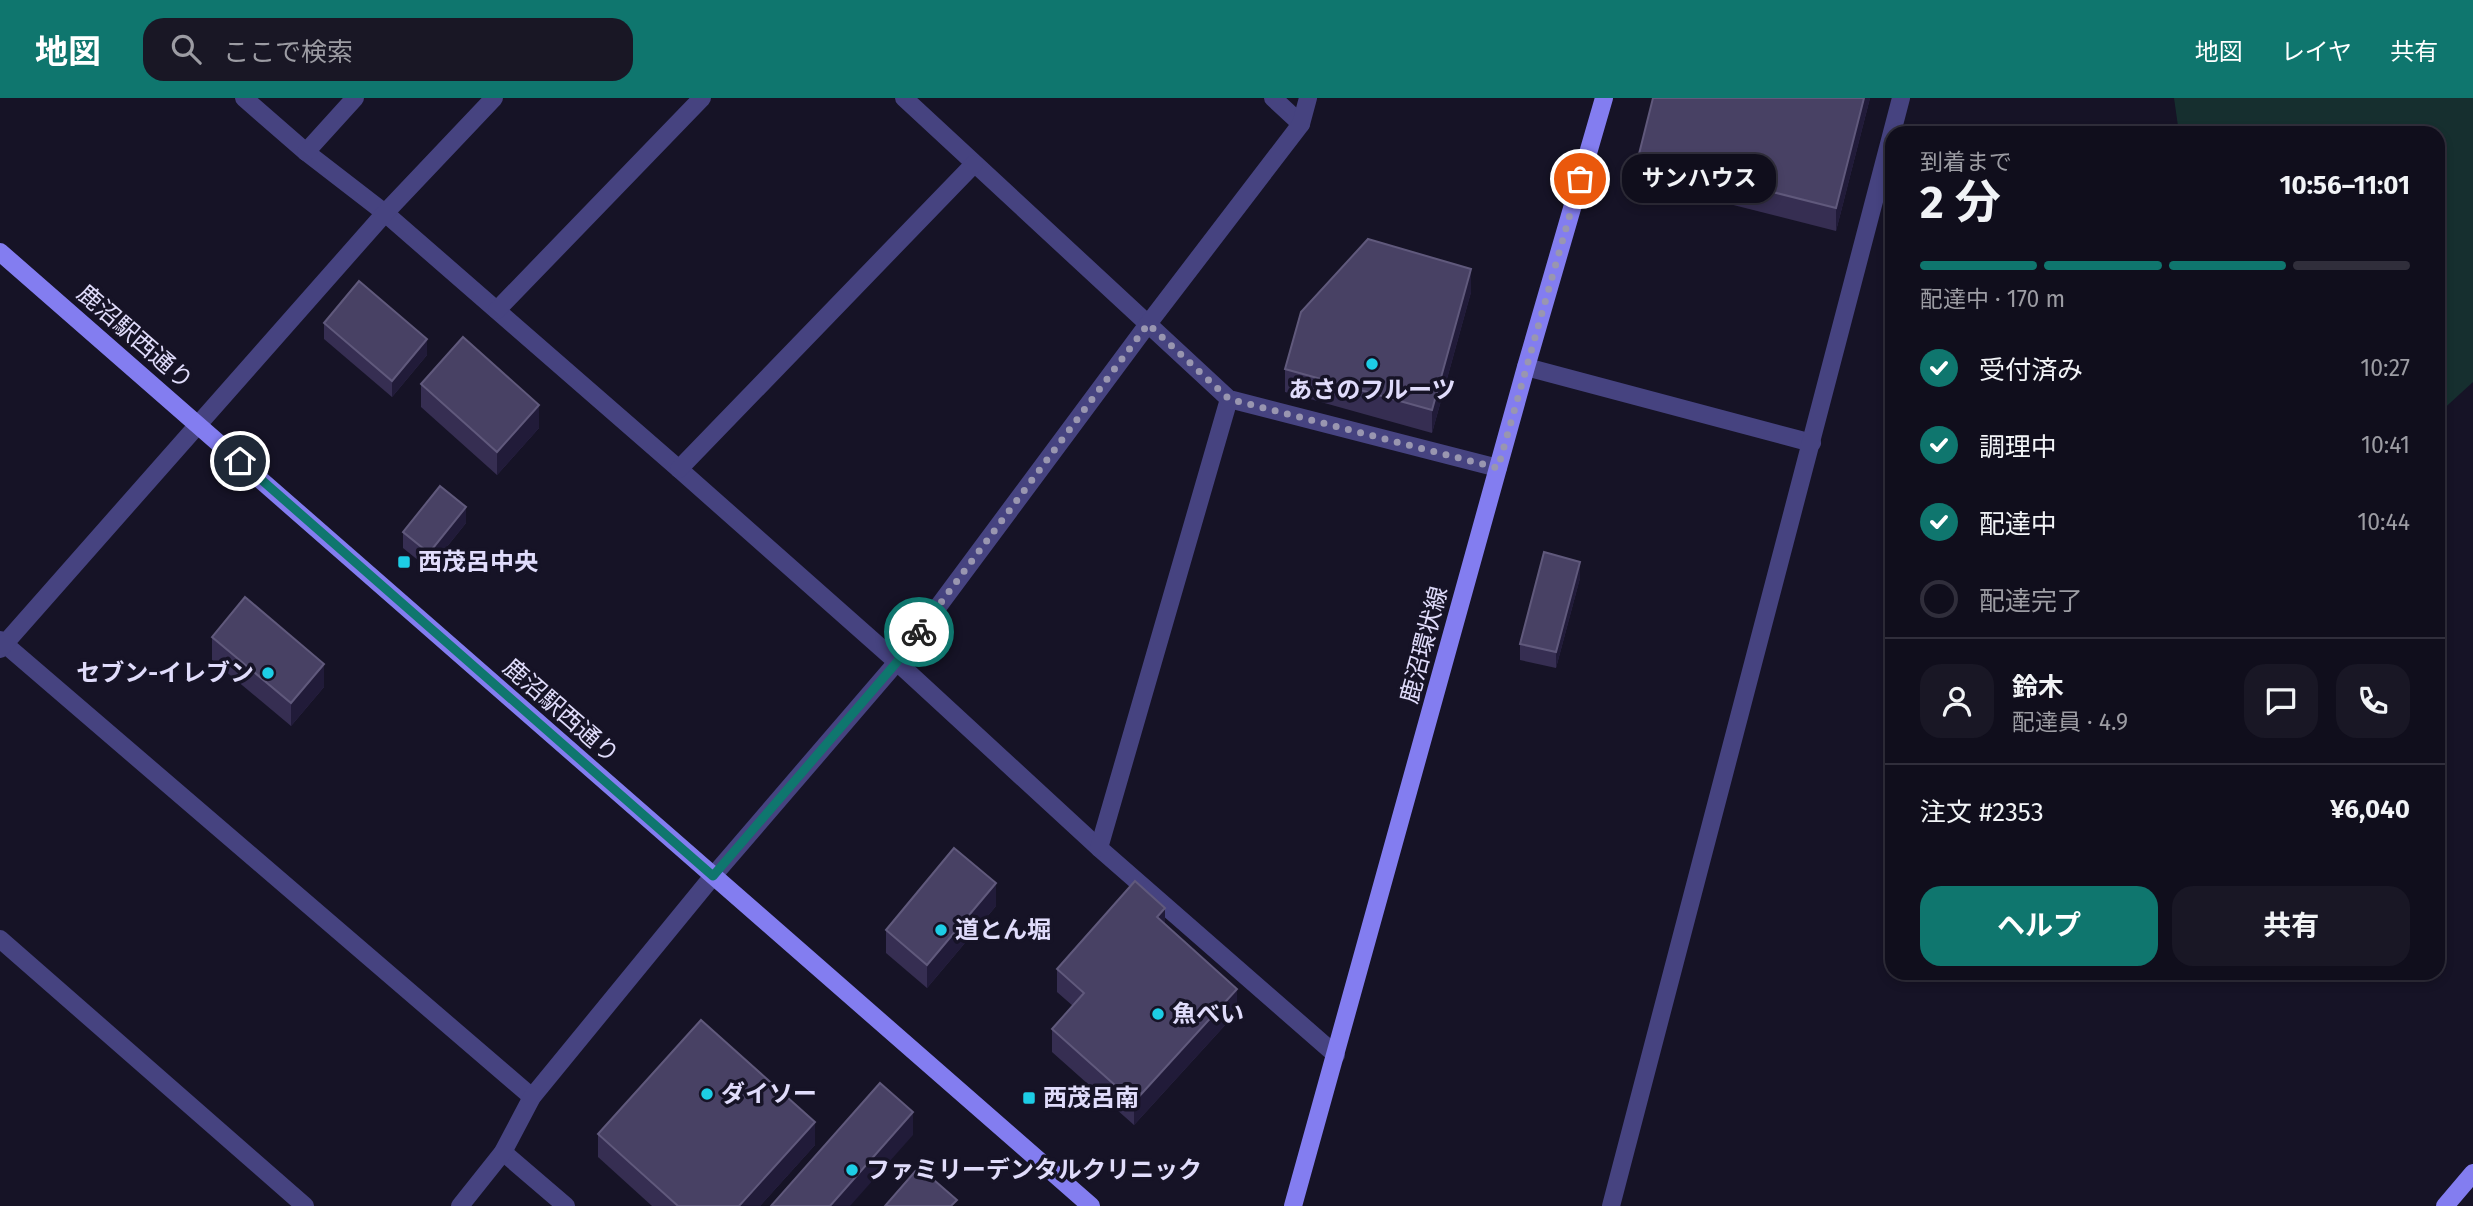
<!DOCTYPE html>
<html lang="ja">
<head>
<meta charset="utf-8">
<style>
  :root { --surface:#100e1c; --page:#191725; --text:#f1f3f6; --muted:#9c9ca3; --line:#302e3b; --accent:#0f766e }
  body { margin:0; font-family:"Fira Sans","Noto Sans JP",sans-serif; background:var(--page); color:var(--text); height:100vh; display:flex; flex-direction:column; font-size:26px; white-space:nowrap }
  * { box-sizing:border-box; margin:0 }
  p { font-size:23px; color:var(--muted) }
  .icon { flex:none; width:38px; height:38px; fill:none; stroke:currentColor; stroke-width:2; stroke-linecap:round; stroke-linejoin:round }
  .map { position:relative; flex:1; overflow:hidden }
  .sheet { position:absolute; left:1885px; top:28px; width:560px; height:854px; display:flex; flex-direction:column; background:var(--surface); border-radius:21px; box-shadow:0 4px 10px #0003,0 0 0 2px var(--line) }
  .sheet>* { flex:none }
  .pin { position:absolute; display:grid; place-items:center; width:60px; height:60px; color:#fff; margin:-30px; border:4px solid #fff; border-radius:50%; box-shadow:0 2px 7px #0007 }
  .courier { position:absolute; display:grid; place-items:center; width:70px; height:70px; margin:-35px; border:5px solid #0f766e; border-radius:50%; background:#fff; color:#222; box-shadow:0 2px 9px #0007 }
  .bubble { position:absolute; height:49px; border-radius:21px; background:var(--surface); box-shadow:0 4px 10px #0003,0 0 0 2px var(--line); font-size:23px; font-weight:700; line-height:49px; text-align:center }
  .headline em { font-style:normal; font-weight:700 }
  .headline div { display:flex; flex-direction:column-reverse }
  .headline { display:flex; align-items:center; justify-content:space-between; height:119px; padding:0 35px }
  h1 { font-size:46px; font-weight:700; line-height:52px }
  .bar { display:grid; grid-template-columns:repeat(4,1fr); gap:10px 7px; align-content:center; height:84px; padding:0 35px }
  .bar i { height:9px; border-radius:5px; background:var(--line) }
  .bar .active { background:var(--accent) }
  .bar p { grid-column:span 4 }
  .line { display:flex; align-items:center; gap:18px; padding:0 35px; border-top:2px solid var(--line) }
  .line div { flex:1 }
  .round { display:grid; place-items:center; flex:none; width:74px; height:74px; border-radius:21px; background:var(--page) }
  ol { padding:0 35px; list-style:none }
  li { display:flex; align-items:center; gap:21px; height:77px }
  li p { margin-inline-start:auto }
  li .icon { padding:7px; border-radius:50%; background:var(--accent); color:#fff; stroke-width:4 }
  li:last-child { color:var(--muted) }
  li i { width:38px; height:38px; border:4px solid var(--line); border-radius:50% }
  .cta { display:flex; gap:14px; margin-top:auto; padding:14px 35px }
  .cta a { flex:1; height:80px; border-radius:21px; background:var(--accent); color:#fff; font-size:28px; font-weight:700; line-height:80px; text-align:center }
  .cta a+a { background:var(--page); color:var(--text) }
  header { display:flex; align-items:center; gap:42px; box-sizing:border-box; height:98px; padding:0 35px; background:var(--accent); color:#fff }
  header strong { font-size:33px }
  nav { display:flex; gap:38px; margin-inline-start:auto; font-size:24px }
  .search { width:490px; height:63px; background:var(--page); display:flex; align-items:center; gap:18px; box-sizing:border-box; padding:0 24px; border-radius:21px; color:var(--muted); font-size:26px }
  .map>svg:first-child { display:block }
</style>
</head>
<body>
<header>
<strong>地図</strong>
<div class="search"><svg class="icon" aria-label="search" viewBox="0 0 24 24"><circle cx="10" cy="10" r="6"/><path d="M15 15l6 6"/></svg>ここで検索</div>
<nav><a>地図</a><a>レイヤ</a><a>共有</a></nav>
</header>
<div class="map">
<svg width="2473" height="1108" viewBox="0 0 2473 1108">
  <rect width="100%" height="100%" fill="#161326"/>
  <polygon fill="#162f2f" points="2174,0 2473,0 2473,284 2438,316 2438,35 2179,35"/>
  <g fill="none" stroke-linecap="round" stroke-linejoin="round">
    <g stroke="#464380" stroke-width="18">
      <polyline points="244,0 306,54 385,115 679,371 897,564 1099,750 1336,957"/>
      <polyline points="904,0 1229,301 1498,370"/>
      <polyline points="1273,0 1301,26"/>
      <polyline points="306,54 355,0"/>
      <polyline points="497,212 702,0"/>
      <polyline points="1526,269 1812,345"/>
      <polyline points="679,371 974,66"/>
      <polyline points="0,542 532,999"/>
      <polyline points="0,551 385,115 494,0"/>
      <polyline points="1099,750 1229,301"/>
      <polyline points="0,841 305,1108"/>
      <polyline points="503,1054 566,1108"/>
      <polyline points="460,1108 503,1054 532,999 713,778 897,564 1148,226 1301,26 1308,0"/>
      <polyline points="1611,1108 1901,0"/>
    </g>
    <g stroke="#837df0" stroke-width="18">
      <polyline points="0,154 1091,1108"/>
      <polyline points="1293,1108 1526,269 1604,0"/>
      <polyline points="2445,1108 2473,1075"/>
    </g>
  </g>
  <g fill="#362e52">
    <polygon points="1870,0 1836,133 1638,83 1638,60"/>
    <polygon points="1471,194 1432,335 1285,294 1285,271"/>
    <polygon points="324,225 427,257 392,299 324,241"/>
    <polygon points="421,286 539,330 497,377 421,309"/>
    <polygon points="466,425 429,471 403,450 403,434"/>
    <polygon points="1580,480 1556,570 1520,562 1520,546"/>
    <polygon points="212,539 324,589 291,628 212,562"/>
    <polygon points="996,808 927,890 886,855 886,832"/>
    <polygon points="1165,826 1237,914 1134,1027 1052,954 1052,931 1073,908 1057,894 1057,871"/>
    <polygon points="598,1036 815,1047 760,1108 652,1108 598,1059"/>
  </g>
  <g fill="#211b39">
    <polygon points="1864,0 1870,0 1836,133 1836,110"/>
    <polygon points="1471,171 1471,194 1432,335 1432,312"/>
    <polygon points="427,241 427,257 392,299 392,283"/>
    <polygon points="539,307 539,330 497,377 497,354"/>
    <polygon points="466,409 466,425 429,471 429,455"/>
    <polygon points="1580,464 1580,480 1556,570 1556,554"/>
    <polygon points="324,566 324,589 291,628 291,605"/>
    <polygon points="996,785 996,808 927,890 927,867"/>
    <polygon points="1165,810 1165,833 1157,819"/>
    <polygon points="1237,891 1237,914 1134,1027 1134,1004"/>
    <polygon points="913,1014 913,1037 850,1108 830,1108"/>
    <polygon points="815,1024 815,1047 760,1108 739,1108"/>
  </g>
  <g fill="#484164" stroke="#60597c" stroke-width="2">
    <polygon points="1653,0 1864,0 1836,110 1638,60"/>
    <polygon points="1368,141 1471,171 1432,312 1285,271 1301,214"/>
    <polygon points="359,183 427,241 392,283 324,225"/>
    <polygon points="463,239 539,307 497,354 421,286"/>
    <polygon points="440,388 466,409 429,455 403,434"/>
    <polygon points="1544,454 1580,464 1556,554 1520,546"/>
    <polygon points="245,499 324,566 291,605 212,539"/>
    <polygon points="954,750 996,785 927,867 886,832"/>
    <polygon points="1135,783 1165,810 1157,819 1237,891 1134,1004 1052,931 1084,895 1057,871"/>
    <polygon points="701,922 815,1024 739,1108 678,1108 598,1036"/>
    <polygon points="880,985 913,1014 830,1108 771,1108"/>
    <polygon points="919,1069 957,1102 951,1108 885,1108"/>
  </g>
  <g fill="none" stroke-linecap="round" stroke-linejoin="round">
    <polyline stroke="#9996b0" stroke-width="7" stroke-dasharray="0 12.6" points="919,534 1148,226 1229,301 1498,370 1580,81"/>
    <polyline stroke="#0f766e" stroke-width="9" points="240,363 713,778 897,564 919,534"/>
  </g>
  <g fill="#1dcde5" stroke="#161326" stroke-width="2.5">
    <circle cx="1372" cy="266" r="7"/>
    <rect x="397" y="457" width="14" height="14" rx="3.5"/>
    <circle cx="268" cy="575" r="7"/>
    <circle cx="941" cy="832" r="7"/>
    <circle cx="1158" cy="916" r="7"/>
    <circle cx="707" cy="996" r="7"/>
    <rect x="1022" y="993" width="14" height="14" rx="3.5"/>
    <circle cx="852" cy="1072" r="7"/>
  </g>
  <g text-anchor="middle" dominant-baseline="central" stroke-width="7" stroke-linejoin="round" paint-order="stroke">
    <g font-size="24" fill="#e0dcfb" stroke="#161326">
      <text transform="translate(135 239) rotate(41)">鹿沼駅西通り</text>
      <text transform="translate(1424 547) rotate(-75)">鹿沼環状線</text>
      <text transform="translate(561 613) rotate(41)">鹿沼駅西通り</text>
    </g>
    <g font-size="24" font-weight="bold" fill="#e0dcfb" stroke="#161326" text-anchor="start">
      <text x="1372" y="292" text-anchor="middle">あさのフルーツ</text>
      <text x="418" y="464">西茂呂中央</text>
      <text x="254" y="575" text-anchor="end">セブン-イレブン</text>
      <text x="955" y="832">道とん堀</text>
      <text x="1172" y="916">魚べい</text>
      <text x="721" y="996">ダイソー</text>
      <text x="1043" y="1000">西茂呂南</text>
      <text x="866" y="1072">ファミリーデンタルクリニック</text>
    </g>
  </g>
</svg>
<div class="pin" style="left:1580px;top:81px;background:#ea580c"><svg class="icon" aria-label="bag" viewBox="0 0 24 24"><path d="M5 8h14l-1 12H6zM9 8a3 3 0 0 1 6 0"/></svg></div>
<div class="pin" style="left:240px;top:363px;background:#1f2937"><svg class="icon" aria-label="home" viewBox="0 0 24 24"><path d="M3 11l9-7 9 7M6 9v11h12V9"/></svg></div>
<div class="courier" style="left:919px;top:534px"><svg class="icon" aria-label="bike" viewBox="0 0 24 24"><circle cx="6" cy="16" r="4"/><circle cx="18" cy="16" r="4"/><path d="M6 16l4-8h5l3 8M10 8l3 8H6M13 5h3"/></svg></div>
<div class="bubble" style="left:1622px;top:56px;width:154px">サンハウス</div>
<section class="sheet">
<div class="headline"><div><h1>2 分</h1><p>到着まで</p></div><em>10:56–11:01</em></div>
<div class="bar"><i class="active"></i><i class="active"></i><i class="active"></i><i></i><p>配達中 · 170 m</p></div>
<ol>
<li><svg class="icon" aria-label="check" viewBox="0 0 24 24"><path d="M5 12l5 5 9-10"/></svg>受付済み<p>10:27</p></li>
<li><svg class="icon" aria-label="check" viewBox="0 0 24 24"><path d="M5 12l5 5 9-10"/></svg>調理中<p>10:41</p></li>
<li><svg class="icon" aria-label="check" viewBox="0 0 24 24"><path d="M5 12l5 5 9-10"/></svg>配達中<p>10:44</p></li>
<li><i></i>配達完了</li>
</ol>
<div class="line" style="height:126px"><a class="round"><svg class="icon" aria-label="person" viewBox="0 0 24 24"><circle cx="12" cy="8" r="4"/><path d="M4 21q1-7 8-7t8 7"/></svg></a><div><b>鈴木</b><p>配達員 · 4.9</p></div><a class="round"><svg class="icon" aria-label="chat" viewBox="0 0 24 24"><path d="M4 5h16v11H9l-5 4z"/></svg></a><a class="round"><svg class="icon" aria-label="phone" viewBox="0 0 24 24"><path d="M5 4h4l2 5-3 2q2 4 5 5l2-3 5 2v4C11 20 4 13 5 4z"/></svg></a></div>
<div class="line" style="height:91px"><div>注文 #2353</div><b>¥6,040</b></div>
<div class="cta"><a>ヘルプ</a><a>共有</a></div>
</section>
</div>
</body>
</html>
